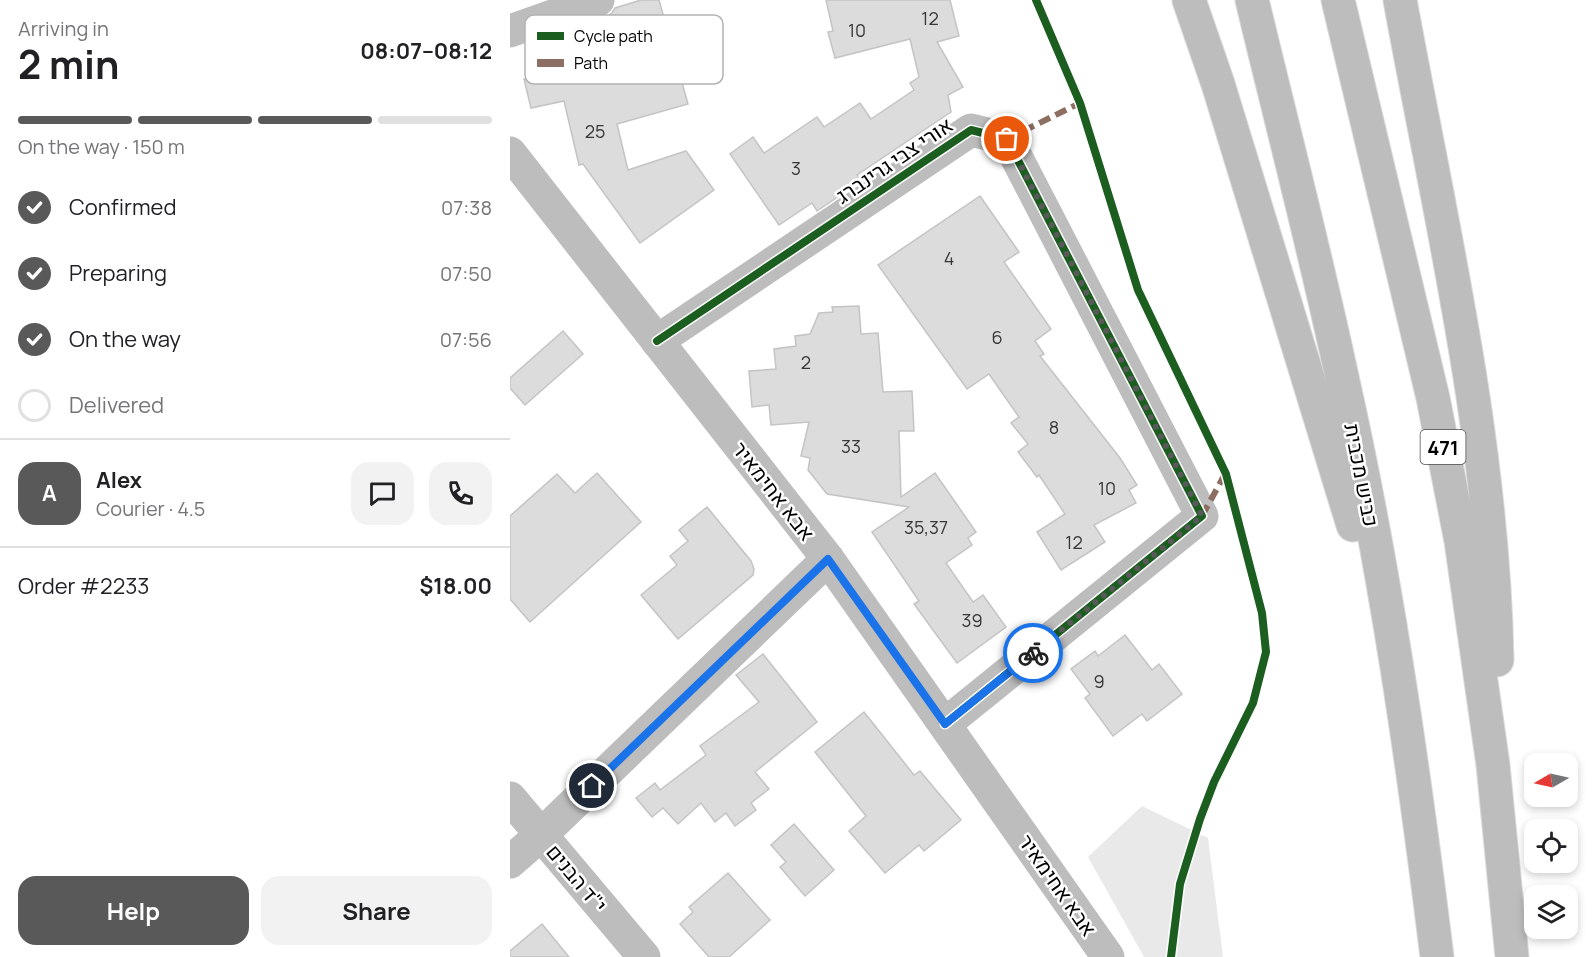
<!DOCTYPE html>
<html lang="en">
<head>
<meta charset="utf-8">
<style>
  :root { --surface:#fff; --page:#f2f2f2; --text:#202124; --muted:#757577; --line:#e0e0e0; --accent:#595959 }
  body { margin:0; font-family:Manrope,Heebo,sans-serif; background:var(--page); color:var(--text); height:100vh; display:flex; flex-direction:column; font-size:22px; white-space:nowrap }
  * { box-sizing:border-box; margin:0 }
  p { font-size:20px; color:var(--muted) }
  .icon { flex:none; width:33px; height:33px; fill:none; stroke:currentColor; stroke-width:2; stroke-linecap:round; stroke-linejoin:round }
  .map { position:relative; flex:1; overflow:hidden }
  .sheet { display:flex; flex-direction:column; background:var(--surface); width:510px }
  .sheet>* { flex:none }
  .needle { width:39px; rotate:261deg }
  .tools { position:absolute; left:1014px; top:753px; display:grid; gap:12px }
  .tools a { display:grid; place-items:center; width:54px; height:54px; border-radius:12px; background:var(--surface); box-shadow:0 3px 9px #0003; font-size:30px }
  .pin { position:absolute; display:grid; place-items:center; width:51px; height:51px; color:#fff; margin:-26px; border:3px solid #fff; border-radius:50%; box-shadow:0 2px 6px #0007 }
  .courier { position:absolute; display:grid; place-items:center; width:60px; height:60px; margin:-30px; border:4px solid #1a73e8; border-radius:50%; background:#fff; color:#222; box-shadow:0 2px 8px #0007 }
  .summary em { font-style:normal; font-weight:700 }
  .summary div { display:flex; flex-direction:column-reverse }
  .summary { display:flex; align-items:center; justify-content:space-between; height:102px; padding:0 18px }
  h1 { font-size:39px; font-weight:700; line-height:45px }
  .bar { display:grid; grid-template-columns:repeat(4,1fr); gap:9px 6px; align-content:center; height:72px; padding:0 18px }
  .bar i { height:8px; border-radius:4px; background:var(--line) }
  .bar .current { background:var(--accent) }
  .bar p { grid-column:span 4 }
  .line { display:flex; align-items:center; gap:15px; padding:0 18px; border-top:2px solid var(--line) }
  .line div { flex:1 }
  .round { display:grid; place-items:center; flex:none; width:63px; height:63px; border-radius:18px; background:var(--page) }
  ol { padding:0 18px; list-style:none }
  li { display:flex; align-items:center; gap:18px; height:66px }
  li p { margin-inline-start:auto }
  li .icon { padding:6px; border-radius:50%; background:var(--accent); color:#fff; stroke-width:4 }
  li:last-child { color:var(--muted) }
  li i { width:33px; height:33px; border:3px solid var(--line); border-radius:50% }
  .cta { display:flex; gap:12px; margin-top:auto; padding:12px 18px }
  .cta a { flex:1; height:69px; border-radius:18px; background:var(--accent); color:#fff; font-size:24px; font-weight:700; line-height:69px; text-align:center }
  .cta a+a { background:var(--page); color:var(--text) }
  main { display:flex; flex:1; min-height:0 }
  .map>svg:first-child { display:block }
</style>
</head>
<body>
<main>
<section class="sheet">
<div class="summary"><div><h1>2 min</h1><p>Arriving in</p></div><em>08:07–08:12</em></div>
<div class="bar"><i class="current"></i><i class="current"></i><i class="current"></i><i></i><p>On the way · 150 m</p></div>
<ol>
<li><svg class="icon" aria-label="check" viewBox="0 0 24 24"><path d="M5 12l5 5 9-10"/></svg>Confirmed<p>07:38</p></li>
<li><svg class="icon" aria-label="check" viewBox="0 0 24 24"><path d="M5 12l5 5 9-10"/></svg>Preparing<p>07:50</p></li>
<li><svg class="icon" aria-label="check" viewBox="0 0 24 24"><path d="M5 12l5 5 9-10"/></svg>On the way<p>07:56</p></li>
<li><i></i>Delivered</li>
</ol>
<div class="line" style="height:108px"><b class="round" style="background:var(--accent);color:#fff">A</b><div><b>Alex</b><p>Courier · 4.5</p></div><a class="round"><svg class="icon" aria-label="chat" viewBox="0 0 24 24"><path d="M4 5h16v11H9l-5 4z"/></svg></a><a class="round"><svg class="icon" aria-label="phone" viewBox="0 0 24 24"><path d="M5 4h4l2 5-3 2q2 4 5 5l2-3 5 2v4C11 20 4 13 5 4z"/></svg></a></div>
<div class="line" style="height:78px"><div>Order #2233</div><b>$18.00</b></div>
<div class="cta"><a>Help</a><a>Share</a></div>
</section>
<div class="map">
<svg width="1086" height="957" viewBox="0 0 1086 957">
  <rect width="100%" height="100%" fill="#fff"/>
  <polygon fill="#e9e9e9" points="632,806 698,838 713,957 634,957 578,857"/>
  <g fill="#dcdcdc" stroke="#c4c4c4" stroke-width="1.5">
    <polygon points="131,0 149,0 178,104 107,124 118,170 176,151 204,190 130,243 73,164 69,165 54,101 21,108 14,79 106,57 94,18 102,13 105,8"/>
    <polygon points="316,0 440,0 449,36 427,42 453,87 438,95 441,112 347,175 351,181 307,211 302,203 269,225 220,154 243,137 254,153 307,117 314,127 350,103 361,119 404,90 400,83 409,77 400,39 325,58 318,32 323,31"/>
    <polygon points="470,196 509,252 494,262 541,329 525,341 534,354 530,356 610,458 627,485 619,490 626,503 584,525 595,542 551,570 527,532 555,514 529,475 527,477 508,452 518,444 501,423 509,417 479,374 457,389 368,265"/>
    <polygon points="349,306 351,334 368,333 373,392 402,391 404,431 389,431 391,497 425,473 466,532 458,538 462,545 436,563 463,602 473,595 496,627 447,663 404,604 409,601 362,532 399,507 317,494 298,470 300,458 291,456 299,422 261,425 259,405 242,407 239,371 266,369 264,349 286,346 285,336 300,334 309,313 323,312 322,307"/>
    <polygon points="53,331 73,354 15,405 0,388 0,378"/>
    <polygon points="87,473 131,522 20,622 0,599 0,516 47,474 65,493"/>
    <polygon points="197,507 241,561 244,569 243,575 168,639 131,595 167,565 160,556 178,541 169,530"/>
    <polygon points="615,635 642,670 649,664 672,694 637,721 632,714 603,736 575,698 580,694 561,669 585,651 588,656"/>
    <polygon points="253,654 307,722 245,772 259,789 241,803 246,810 225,826 216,813 205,822 191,803 168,824 153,808 142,817 126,798 145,783 150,790 196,755 190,746 249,702 226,675"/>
    <polygon points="354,712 404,775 410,771 451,820 414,851 409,845 375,873 339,831 356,816 305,752"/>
    <polygon points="284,824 324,870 295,896 270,867 276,862 261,845"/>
    <polygon points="218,873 260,920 219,957 199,957 170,924 183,912 179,907"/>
    <polygon points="32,924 59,957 0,957 0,951"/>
  </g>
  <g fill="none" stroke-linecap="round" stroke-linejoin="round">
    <g stroke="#dbdbdb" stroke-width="35">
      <g id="highway">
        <polyline points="679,0 708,84 843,525"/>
        <path d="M742 0C772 125 805 251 832 377 875 568 903 762 927 957"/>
        <polyline points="828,0 923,398 951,541 983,765 1002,957"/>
        <path d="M890 0C930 219 983 437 987 660"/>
      </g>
    </g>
    <g stroke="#bdbdbd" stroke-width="33">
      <polyline points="0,31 88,0"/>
      <polyline points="0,153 318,559 598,957"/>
      <polyline points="147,341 461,130 497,139 692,516 435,724"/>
      <polyline points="0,798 134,957"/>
      <polyline points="0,862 31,835 318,559"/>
    </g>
    <use href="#highway" stroke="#bdbdbd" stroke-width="33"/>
    <g stroke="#8d6e63" stroke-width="6" stroke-dasharray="12 6" stroke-linecap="butt">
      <polyline points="497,139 570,103"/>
      <polyline points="692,516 715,474"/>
    </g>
    <g stroke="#fff" stroke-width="11">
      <g id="cycleway">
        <polyline points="526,0 570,103 628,290 716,474 752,613 756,652 743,703 704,782 690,819 670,884 661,957"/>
        <polyline points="147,341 461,130 497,139 692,516 435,724"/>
      </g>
    </g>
    <use href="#cycleway" stroke="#1b5e20" stroke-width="8"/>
  </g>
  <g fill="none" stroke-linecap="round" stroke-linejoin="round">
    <polyline stroke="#595959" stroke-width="6" stroke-dasharray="0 10.8" points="497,139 692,516 523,653"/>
    <polyline stroke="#1a73e8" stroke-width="8" points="82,786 318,559 435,724 523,653"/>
  </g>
  <g text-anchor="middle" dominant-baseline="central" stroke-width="5" stroke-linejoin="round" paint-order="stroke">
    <g font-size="18" fill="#373737">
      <text x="420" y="18">12</text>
      <text x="347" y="30">10</text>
      <text x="85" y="131">25</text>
      <text x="286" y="168">3</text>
      <text x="439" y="258">4</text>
      <text x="487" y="337">6</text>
      <text x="296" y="362">2</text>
      <text x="544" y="427">8</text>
      <text x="341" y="446">33</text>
      <text x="597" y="488">10</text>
      <text x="416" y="527">35,37</text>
      <text x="564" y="542">12</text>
      <text x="462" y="620">39</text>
      <text x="589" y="681">9</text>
    </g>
    <rect fill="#fff" stroke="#4c4c4c" stroke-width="1.5" x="910.5" y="430" width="45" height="34" rx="4.5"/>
    <g font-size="20" font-weight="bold" fill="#000">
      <text x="933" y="447">471</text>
    </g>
    <g font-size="21" fill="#000" stroke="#fff">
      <text transform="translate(384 160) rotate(-34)">אורי צבי גרינברג</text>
      <text transform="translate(852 475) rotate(79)">כביש מכבית</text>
      <text transform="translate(264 491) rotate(52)">אבא אחימאיר</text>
      <text transform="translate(67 878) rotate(50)">י"ד הבנים</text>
      <text transform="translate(548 885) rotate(55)">אבא אחימאיר</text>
    </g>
  </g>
  <rect x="15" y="15" width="198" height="69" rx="9" fill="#fff" stroke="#b2b2b2" stroke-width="1.5"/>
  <rect x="27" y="32" width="27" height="8" fill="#1b5e20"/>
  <rect x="27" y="59" width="27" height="8" fill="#8d6e63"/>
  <g font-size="16" fill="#000">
    <text x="64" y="42">Cycle path</text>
    <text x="64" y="69">Path</text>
  </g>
</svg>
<div class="tools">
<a><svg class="needle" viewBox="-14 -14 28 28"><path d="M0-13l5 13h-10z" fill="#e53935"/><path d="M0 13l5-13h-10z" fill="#757577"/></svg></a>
<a><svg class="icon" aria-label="locate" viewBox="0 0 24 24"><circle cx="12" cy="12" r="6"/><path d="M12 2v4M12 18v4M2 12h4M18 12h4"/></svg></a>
<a><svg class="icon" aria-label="layers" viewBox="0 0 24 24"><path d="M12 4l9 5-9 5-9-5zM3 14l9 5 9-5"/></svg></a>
</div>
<div class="pin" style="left:497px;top:139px;background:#ea580c"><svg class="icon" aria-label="bag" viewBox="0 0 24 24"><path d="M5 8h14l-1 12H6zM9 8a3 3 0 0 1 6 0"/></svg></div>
<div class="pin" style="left:82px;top:786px;background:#1f2937"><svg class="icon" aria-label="home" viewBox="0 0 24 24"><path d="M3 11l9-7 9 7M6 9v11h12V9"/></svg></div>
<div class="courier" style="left:523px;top:653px"><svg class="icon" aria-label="bike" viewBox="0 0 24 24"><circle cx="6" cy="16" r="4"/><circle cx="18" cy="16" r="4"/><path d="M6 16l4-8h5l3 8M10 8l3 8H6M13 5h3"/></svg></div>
</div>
</main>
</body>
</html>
